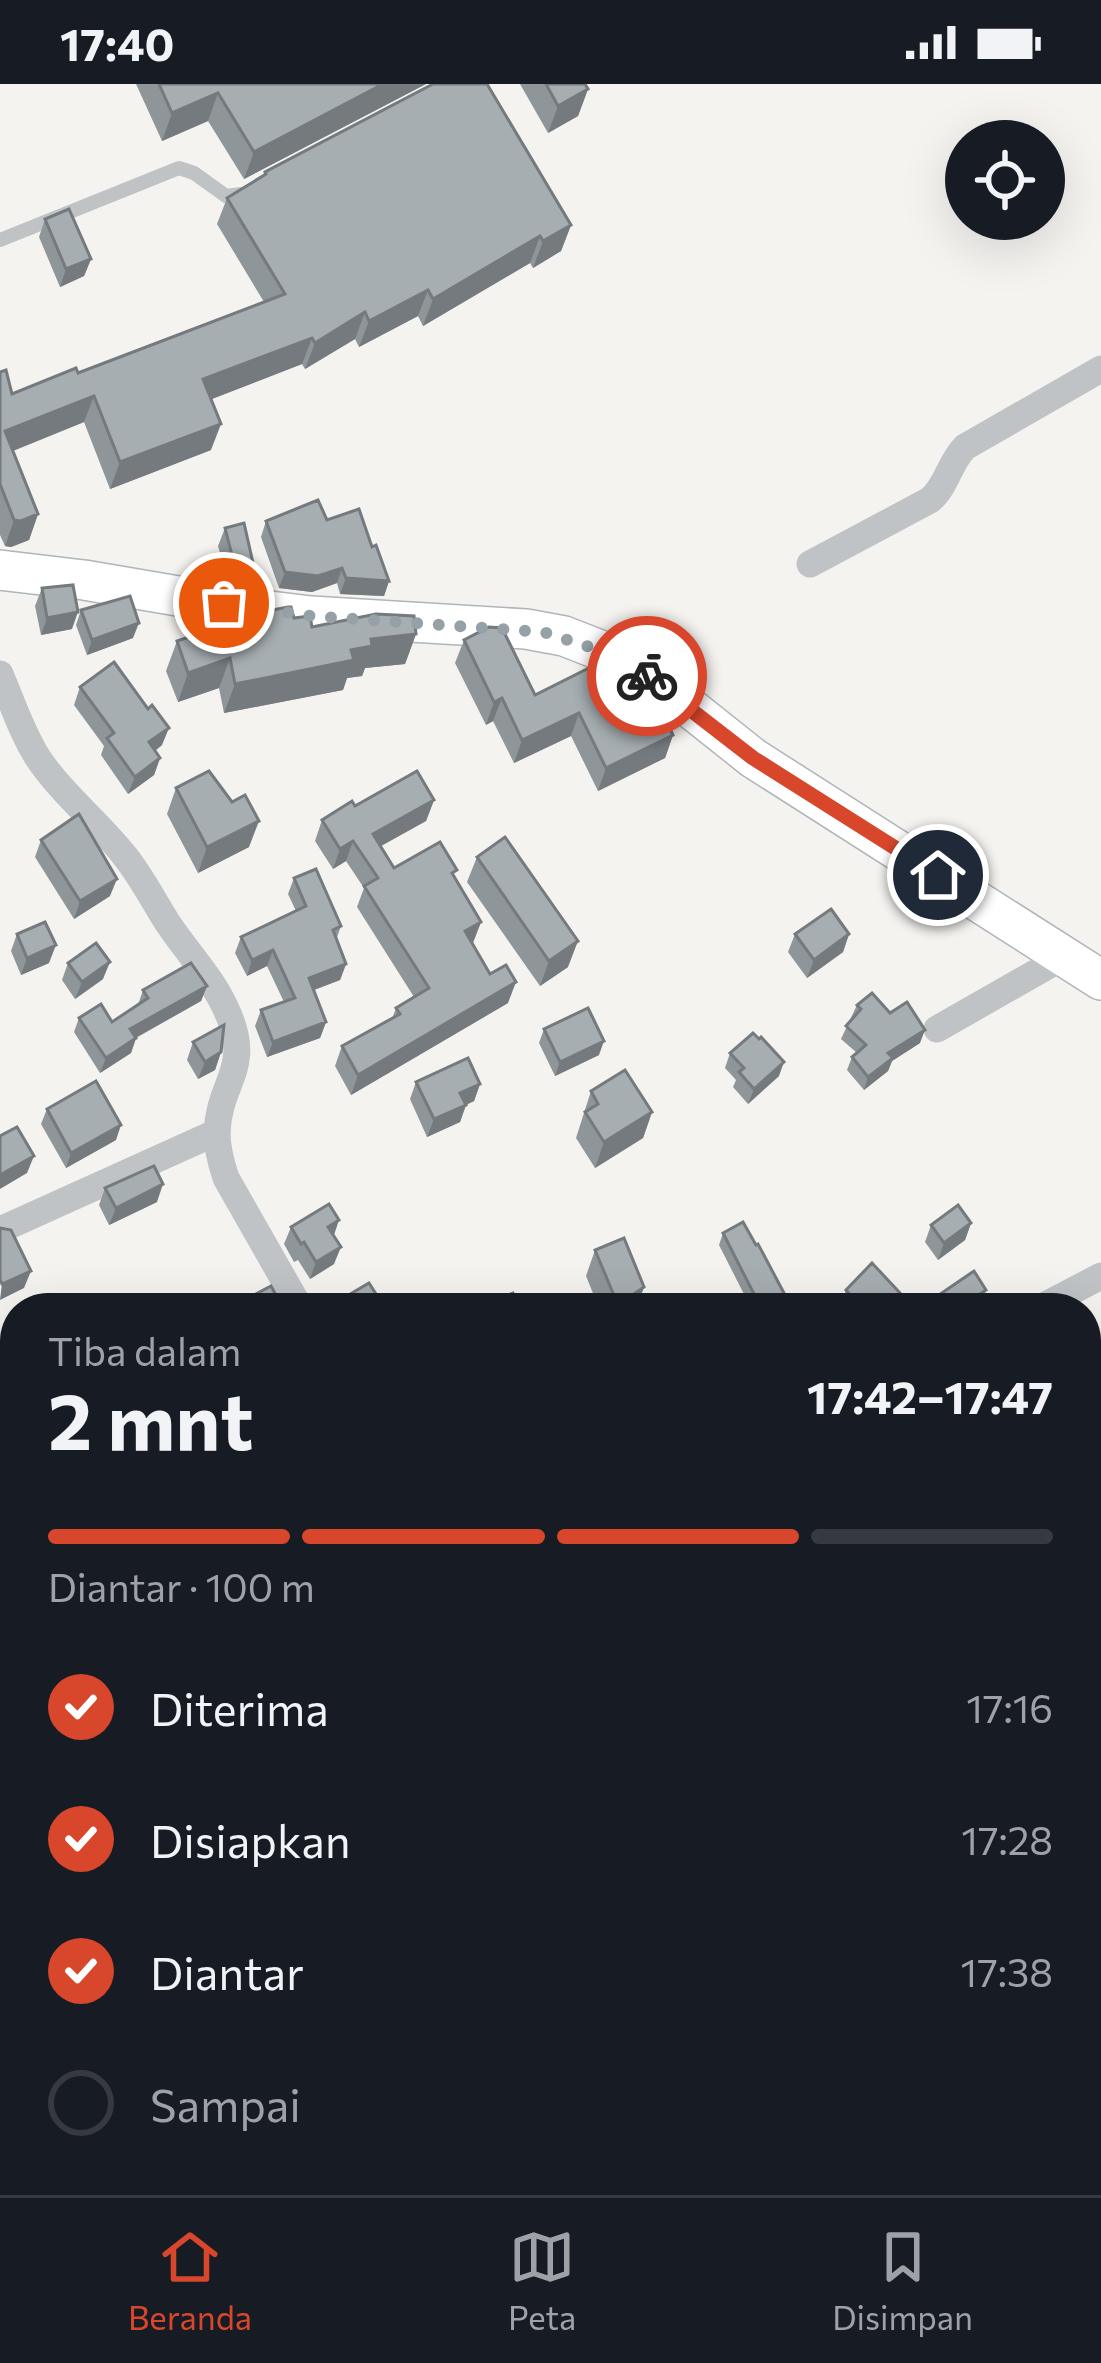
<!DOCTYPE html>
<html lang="id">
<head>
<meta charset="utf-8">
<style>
  :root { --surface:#171b24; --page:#242831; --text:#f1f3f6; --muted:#9ea1a6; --line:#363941; --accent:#d8472c }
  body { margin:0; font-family:Commissioner,sans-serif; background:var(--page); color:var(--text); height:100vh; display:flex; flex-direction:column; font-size:45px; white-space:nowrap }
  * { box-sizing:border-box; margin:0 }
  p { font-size:39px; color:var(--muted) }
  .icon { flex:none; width:66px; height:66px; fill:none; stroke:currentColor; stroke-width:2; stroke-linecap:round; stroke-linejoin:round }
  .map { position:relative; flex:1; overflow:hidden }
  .details { position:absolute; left:0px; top:1209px; width:1101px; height:903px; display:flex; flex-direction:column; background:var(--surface); border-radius:48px 48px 0 0; box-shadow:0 12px 48px #0002 }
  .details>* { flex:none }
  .controls { position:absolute; left:945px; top:36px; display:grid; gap:24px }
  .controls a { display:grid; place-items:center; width:120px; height:120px; border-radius:50%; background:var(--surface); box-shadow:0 12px 48px #0002; font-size:60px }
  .pin { position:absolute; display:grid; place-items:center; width:102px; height:102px; color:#fff; margin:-51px; border:6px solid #fff; border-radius:50%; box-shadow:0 3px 12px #0007 }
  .courier { position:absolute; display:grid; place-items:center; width:120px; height:120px; margin:-60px; border:9px solid #d8472c; border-radius:50%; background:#fff; color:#222; box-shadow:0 3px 15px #0007 }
  .headline em { font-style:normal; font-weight:700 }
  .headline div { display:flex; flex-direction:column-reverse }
  .headline { display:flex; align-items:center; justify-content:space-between; height:204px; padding:0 48px }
  h1 { font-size:78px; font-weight:700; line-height:90px }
  .bar { display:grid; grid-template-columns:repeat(4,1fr); gap:18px 12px; align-content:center; height:144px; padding:0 48px }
  .bar i { height:15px; border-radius:9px; background:var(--line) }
  .bar .current { background:var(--accent) }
  .bar p { grid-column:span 4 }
  ol { padding:0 48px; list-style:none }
  li { display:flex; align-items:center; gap:36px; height:132px }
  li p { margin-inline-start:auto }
  li .icon { padding:12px; border-radius:50%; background:var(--accent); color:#fff; stroke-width:4 }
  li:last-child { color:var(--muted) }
  li i { width:66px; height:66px; border:6px solid var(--line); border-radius:50% }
  .status { display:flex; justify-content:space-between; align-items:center; height:84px; padding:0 60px; background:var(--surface); direction:ltr }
  .status svg { height:33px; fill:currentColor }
  .tab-bar { display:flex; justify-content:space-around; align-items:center; height:168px; border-top:3px solid var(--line); background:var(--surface); font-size:33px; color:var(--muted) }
  .tab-bar a { display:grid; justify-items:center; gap:6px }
  .tab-bar .current { color:var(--accent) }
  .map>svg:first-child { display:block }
</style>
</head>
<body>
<div class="status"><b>17:40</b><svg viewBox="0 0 49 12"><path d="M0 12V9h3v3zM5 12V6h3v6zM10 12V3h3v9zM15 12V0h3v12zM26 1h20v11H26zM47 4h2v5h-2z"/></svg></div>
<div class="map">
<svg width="1101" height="2111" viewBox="0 0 1101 2111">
  <rect width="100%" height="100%" fill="#f4f3f0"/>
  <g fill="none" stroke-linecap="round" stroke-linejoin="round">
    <g stroke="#afb5b8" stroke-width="42">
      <polyline id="secondary" points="0,486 84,496 254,525 311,532 526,545 564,552 605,568 655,596 753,674 1101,896"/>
    </g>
    <polyline stroke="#bfc3c6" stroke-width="14" points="0,156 179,84 194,89 226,112 241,110"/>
    <g stroke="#bfc3c6" stroke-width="27">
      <path d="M810 480 930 416C947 402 949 379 965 363L1101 285"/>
      <path d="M0 590C12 618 22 649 38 674 62 710 97 737 124 771 142 793 154 818 169 841 188 869 212 894 226 925 254 985 219 995 217 1049 217 1065 221 1079 226 1094L300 1224"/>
      <polyline points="937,945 1065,872"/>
      <polyline points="0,1146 217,1048"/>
      <polyline points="1040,1224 1101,1192"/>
      <polyline points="0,1665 15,1661"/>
      <polyline points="1086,2020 1101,2014"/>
      <polyline points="394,2097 403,2111"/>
      <polyline points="728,2097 739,2111"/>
      <polyline points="956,2111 974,2097"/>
    </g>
    <use href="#secondary" stroke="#fff" stroke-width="39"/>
  </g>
  <g fill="#8f9699">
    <polygon points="136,0 426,0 244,95 208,37 162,57"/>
    <polygon points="520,0 585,0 588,5 578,32 548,49"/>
    <polygon points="265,88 571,141 561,167 533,184 530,179 423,242 418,232 359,263 355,255 305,285 302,280 211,315 211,366 110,405 84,338 13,367 38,430 29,456 11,463 5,462 0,451 0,288 12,310 78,289 264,218 217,140 227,114 264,92"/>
    <polygon points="45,135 91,175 84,192 60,203 39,153"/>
    <polygon points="327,436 372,463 389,497 384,512 340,510 337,499 312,508 279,504 261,453 266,437"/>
    <polygon points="225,444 253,479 246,497 240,498 228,496 218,462"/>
    <polygon points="42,504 72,545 41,551 35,522"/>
    <polygon points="81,526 133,554 87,571 76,541"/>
    <polygon points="294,534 312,543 416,550 405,580 365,584 362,592 347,594 343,606 224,629 219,604 178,618 166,587 177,557 219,543 221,536"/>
    <polygon points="464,556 535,611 642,598 638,608 653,639 673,651 665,674 598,707 571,652 514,679 493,637 486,641 455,579"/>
    <polygon points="80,603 162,661 155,667 160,674 154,691 128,710 101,671 104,662 74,621"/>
    <polygon points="176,704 249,763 198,789 167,730"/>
    <polygon points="434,716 426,737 380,762 394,784 454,793 481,838 472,859 508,919 351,1011 335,982 342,962 392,935 396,924 414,913 357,823 364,804 346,777 333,785 315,757 322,736 355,722"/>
    <polygon points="41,756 110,812 74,835 35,773"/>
    <polygon points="477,773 568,883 540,902 467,798"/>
    <polygon points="294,794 341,842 336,856 346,880 340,896 314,906 326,938 320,954 267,973 255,942 261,926 284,918 267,882 247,892 235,869 241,853 296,827 288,810"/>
    <polygon points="17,850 49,879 21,891 11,867"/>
    <polygon points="795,850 849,850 843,868 807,894 788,868"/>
    <polygon points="68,879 103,895 75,915 62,896"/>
    <polygon points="207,902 201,917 136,954 131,969 100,989 74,948 79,934 112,938 138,921 143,906"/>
    <polygon points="857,921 890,929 920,959 892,977 888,987 864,1006 847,986 852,973 857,969 841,955"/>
    <polygon points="544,945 599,971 555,992 539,959"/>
    <polygon points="193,958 221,968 215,986 198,995 187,976"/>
    <polygon points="730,969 779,992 748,1020 733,1003 736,996 725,984"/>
    <polygon points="416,998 480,1000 474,1017 466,1021 460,1038 427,1053 410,1015"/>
    <polygon points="591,1007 652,1028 643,1054 595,1084 576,1054"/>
    <polygon points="47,1025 116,1056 66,1084 41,1040"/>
    <polygon points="105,1104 157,1118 109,1141 99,1121"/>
    <polygon points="971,1139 965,1156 938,1176 925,1158 931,1141"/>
    <polygon points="291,1143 334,1152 334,1180 310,1195 298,1176 294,1178 284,1160"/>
    <polygon points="723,1149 780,1222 777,1224 751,1224 719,1161"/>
    <polygon points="595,1166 644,1203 636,1224 599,1224 586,1192"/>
    <polygon points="846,1206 897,1218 891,1224 851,1224 843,1215"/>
    <polygon points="939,1211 980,1223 934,1224"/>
    <polygon points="0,1325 8,1339 15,1335 15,1420 13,1421 0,1396"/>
    <polygon points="15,1676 15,1700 11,1687"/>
    <polygon points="272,2097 386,2097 381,2111 267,2111"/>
    <polygon points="751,2097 837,2097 845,2111 757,2111"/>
    <polygon points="1086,2097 1101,2111 986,2111 989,2103"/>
  </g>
  <g fill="#747a7d">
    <polygon points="383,0 426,0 244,95 254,68"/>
    <polygon points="588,5 578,32 548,49 558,22"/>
    <polygon points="218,9 208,37 162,57 172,29"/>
    <polygon points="571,141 561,167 533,184 543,157"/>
    <polygon points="540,152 530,179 423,242 433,215"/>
    <polygon points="91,175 84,192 60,203 66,185"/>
    <polygon points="428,206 418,232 359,263 369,237"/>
    <polygon points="365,228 355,255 305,285 315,259"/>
    <polygon points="312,254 302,280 194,322 203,295"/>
    <polygon points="94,312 84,338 0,372 5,347"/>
    <polygon points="221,340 211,366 110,405 120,378"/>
    <polygon points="38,430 29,456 11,463 5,462 14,436"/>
    <polygon points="253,479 246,497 240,498 246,481"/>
    <polygon points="342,484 337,499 312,508 279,504 285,488"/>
    <polygon points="346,494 389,497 384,512 340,510"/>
    <polygon points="78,528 72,545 41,551 47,534"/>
    <polygon points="139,539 133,554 87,571 92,556"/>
    <polygon points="416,550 405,580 365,584 362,592 347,594 343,606 224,629 235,600 351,566 371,555"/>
    <polygon points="230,574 219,604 178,618 188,589"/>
    <polygon points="502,614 493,637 486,641 494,618"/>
    <polygon points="579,629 571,652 514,679 522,656"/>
    <polygon points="169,644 162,661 143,676 149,658"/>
    <polygon points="673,651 665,674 598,707 606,684"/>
    <polygon points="160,674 154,691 128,710 135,693"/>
    <polygon points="434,716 426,737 365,771 373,750"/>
    <polygon points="259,737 249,763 198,789 207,763"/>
    <polygon points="353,757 346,777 333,785 340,765"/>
    <polygon points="117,795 110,812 74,835 80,817"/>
    <polygon points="481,838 473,859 457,868 465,847"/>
    <polygon points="849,850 843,868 807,894 814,876"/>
    <polygon points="578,857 568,883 540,902 549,877"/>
    <polygon points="56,861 49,879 21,891 27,874"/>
    <polygon points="273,866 267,882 247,892 252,876"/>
    <polygon points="110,878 103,895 75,915 82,898"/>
    <polygon points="346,880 340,896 303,910 309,894"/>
    <polygon points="516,898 508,919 351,1011 358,991"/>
    <polygon points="207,902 201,917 124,960 130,945"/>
    <polygon points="326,938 320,954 267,973 273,958"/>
    <polygon points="925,946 920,959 892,977 888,987 864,1006 868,993 888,969"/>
    <polygon points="136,954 131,969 100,989 106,974"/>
    <polygon points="604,957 599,971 555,992 560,978"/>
    <polygon points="221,968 215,986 198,995 205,978"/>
    <polygon points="784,978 779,992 748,1020 754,1005"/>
    <polygon points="480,1000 474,1017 459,1024 466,1021 460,1038 427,1053 434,1035 460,1009"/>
    <polygon points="652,1028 643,1054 595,1084 604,1058"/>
    <polygon points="121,1041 116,1056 66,1084 71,1069"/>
    <polygon points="34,1072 27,1089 0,1105 0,1091"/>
    <polygon points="163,1100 157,1118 109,1141 116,1124"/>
    <polygon points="339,1136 333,1154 328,1143"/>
    <polygon points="971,1139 965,1156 938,1176 944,1159"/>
    <polygon points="341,1163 334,1180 310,1195 316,1178"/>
    <polygon points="31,1187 24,1204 0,1216 2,1200"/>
    <polygon points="644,1203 636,1224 617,1224 618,1221"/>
    <polygon points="986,1206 979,1224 958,1224"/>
    <polygon points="785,1211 780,1222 777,1224 761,1224"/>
    <polygon points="1101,1456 1101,1481 1086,1489 1086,1463"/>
    <polygon points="15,1512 15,1525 0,1535 1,1522"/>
    <polygon points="1101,1932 1101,1952 1086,1961 1087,1940"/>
    <polygon points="382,2097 386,2097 381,2111 360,2111"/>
    <polygon points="769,2097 777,2097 772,2111 761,2111 765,2099"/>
    <polygon points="1067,2097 1062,2111 1045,2111"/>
  </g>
  <g fill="#a6aeb2" stroke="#747a7d" stroke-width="3">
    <polygon points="159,0 383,0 254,68 218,9 172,29"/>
    <polygon points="433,0 487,0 571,141 543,157 540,152 433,215 428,206 369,237 365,228 315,259 312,254 203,295 221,340 120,378 94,312 5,347 38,430 21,437 14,436 0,400 0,288 6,286 12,310 76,284 78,289 285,210 227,114 266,90 265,88"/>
    <polygon points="546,0 585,0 588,5 558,22"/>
    <polygon points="69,125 91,175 66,185 45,135"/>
    <polygon points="318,416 327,436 359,425 372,463 376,461 389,497 346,494 342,484 318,492 285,488 266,437"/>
    <polygon points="244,439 253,479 246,481 234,479 225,444"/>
    <polygon points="73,501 78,528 47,534 42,504"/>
    <polygon points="130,512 139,539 92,556 81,526"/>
    <polygon points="288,523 291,523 294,534 310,532 312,543 376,530 414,532 416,550 371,555 372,562 351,566 354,576 235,600 230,574 188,589 177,557 222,542 221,536"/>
    <polygon points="489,543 502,544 535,611 613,572 635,585 642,598 635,601 653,639 665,634 673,651 606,684 579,629 522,656 502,614 494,618 464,556"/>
    <polygon points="114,578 148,625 152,621 169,644 149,658 160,674 135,693 107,654 114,649 80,603"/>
    <polygon points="209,687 232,718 245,711 259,737 207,763 176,704"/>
    <polygon points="417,687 434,716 373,750 394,784 440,758 457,786 452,789 481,838 465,847 490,890 506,881 516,898 358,991 342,962 400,930 396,924 429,904 364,802 378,794 353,757 340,765 322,736 352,717 355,722"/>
    <polygon points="79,730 117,795 80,817 41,756"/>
    <polygon points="505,753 578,857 549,877 477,773"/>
    <polygon points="316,785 341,842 333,846 346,880 309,894 326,938 273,958 261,926 295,914 273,866 252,876 241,853 306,822 294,794"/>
    <polygon points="831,825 849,850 814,876 795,850"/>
    <polygon points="45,838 56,861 27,874 17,850"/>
    <polygon points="96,859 110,878 82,898 68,879"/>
    <polygon points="191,879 207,902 130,945 136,954 106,974 79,934 101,920 112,938 148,914 143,906"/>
    <polygon points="872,909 890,929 907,918 925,946 888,969 893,974 868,993 852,973 866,961 846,942 861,925 857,921"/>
    <polygon points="588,924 604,957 560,978 544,945"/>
    <polygon points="224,941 221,968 205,978 193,958"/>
    <polygon points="753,949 759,955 761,953 784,978 754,1005 739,988 744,984 730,969"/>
    <polygon points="468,974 480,1000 460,1009 466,1021 434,1035 416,998"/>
    <polygon points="625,986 652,1028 604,1058 585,1028 598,1020 591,1007"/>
    <polygon points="96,997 121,1041 71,1069 47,1025"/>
    <polygon points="17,1043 34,1072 0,1091 0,1052"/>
    <polygon points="154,1082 163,1100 116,1124 105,1104"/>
    <polygon points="329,1120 339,1136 328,1143 341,1163 316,1178 304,1158 301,1160 291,1143"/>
    <polygon points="958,1121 971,1139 944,1159 931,1141"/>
    <polygon points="743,1138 756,1161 758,1160 785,1211 761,1224 723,1149"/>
    <polygon points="0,1144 11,1146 31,1187 2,1200 0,1195"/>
    <polygon points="624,1154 644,1203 618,1221 595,1166"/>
    <polygon points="872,1179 900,1209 889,1221 892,1224 862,1224 846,1206"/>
    <polygon points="974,1187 986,1206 958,1224 947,1224 939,1211"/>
    <polygon points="369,1199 385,1224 329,1224 328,1223"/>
    <polygon points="271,1202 283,1224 229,1224"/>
    <polygon points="513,1209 519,1224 481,1224 481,1223"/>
    <polygon points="0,1325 8,1339 15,1335 15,1395 0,1367"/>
    <polygon points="1101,1368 1101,1456 1086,1463 1086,1375"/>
    <polygon points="0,1439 15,1461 15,1512 1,1522"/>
    <polygon points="1101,1879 1101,1932 1087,1940 1086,1888"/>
    <polygon points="1095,2076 1101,2083 1101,2111 1077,2111 1067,2097 1045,2111 994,2111 989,2103 998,2097 1086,2097 1086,2082"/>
    <polygon points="273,2097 382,2097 360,2110 358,2107 350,2111 280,2111"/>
    <polygon points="609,2097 614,2097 623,2111 588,2111"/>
    <polygon points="783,2097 837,2097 845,2111 791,2111"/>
  </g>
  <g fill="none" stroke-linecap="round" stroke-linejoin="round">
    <polyline stroke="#96a1a7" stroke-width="12" stroke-dasharray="0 21.6" points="224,519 311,532 543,548 605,568 647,592"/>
    <polyline stroke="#d8472c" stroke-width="15" points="647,592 753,674 938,791"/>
  </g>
</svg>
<div class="controls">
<a><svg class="icon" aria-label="locate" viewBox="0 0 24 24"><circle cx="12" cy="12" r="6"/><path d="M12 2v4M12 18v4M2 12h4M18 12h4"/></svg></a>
</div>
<div class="pin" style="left:224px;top:519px;background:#ea580c"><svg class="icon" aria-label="bag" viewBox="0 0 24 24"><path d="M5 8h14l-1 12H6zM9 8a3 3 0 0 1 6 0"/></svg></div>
<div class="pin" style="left:938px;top:791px;background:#1f2937"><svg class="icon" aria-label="home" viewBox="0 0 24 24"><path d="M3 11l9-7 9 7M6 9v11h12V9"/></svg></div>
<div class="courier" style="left:647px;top:592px"><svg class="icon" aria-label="bike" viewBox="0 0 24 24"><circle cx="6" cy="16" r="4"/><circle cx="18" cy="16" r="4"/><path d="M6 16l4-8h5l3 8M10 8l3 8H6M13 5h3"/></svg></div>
<section class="details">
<div class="headline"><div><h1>2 mnt</h1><p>Tiba dalam</p></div><em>17:42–17:47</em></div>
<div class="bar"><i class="current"></i><i class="current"></i><i class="current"></i><i></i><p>Diantar · 100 m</p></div>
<ol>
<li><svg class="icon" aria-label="check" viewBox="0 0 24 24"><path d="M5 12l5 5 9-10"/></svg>Diterima<p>17:16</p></li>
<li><svg class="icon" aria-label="check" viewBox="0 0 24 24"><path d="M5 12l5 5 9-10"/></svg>Disiapkan<p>17:28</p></li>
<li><svg class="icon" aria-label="check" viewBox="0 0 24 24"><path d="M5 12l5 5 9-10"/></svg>Diantar<p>17:38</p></li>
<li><i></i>Sampai</li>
</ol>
</section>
</div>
<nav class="tab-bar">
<a class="current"><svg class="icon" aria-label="home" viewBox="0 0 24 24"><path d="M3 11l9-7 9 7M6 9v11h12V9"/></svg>Beranda</a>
<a><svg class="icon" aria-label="map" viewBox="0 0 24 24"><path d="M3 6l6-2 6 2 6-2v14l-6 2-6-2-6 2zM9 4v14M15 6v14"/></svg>Peta</a>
<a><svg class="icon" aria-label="saved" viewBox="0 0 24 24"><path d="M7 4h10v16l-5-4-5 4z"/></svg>Disimpan</a>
</nav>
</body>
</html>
